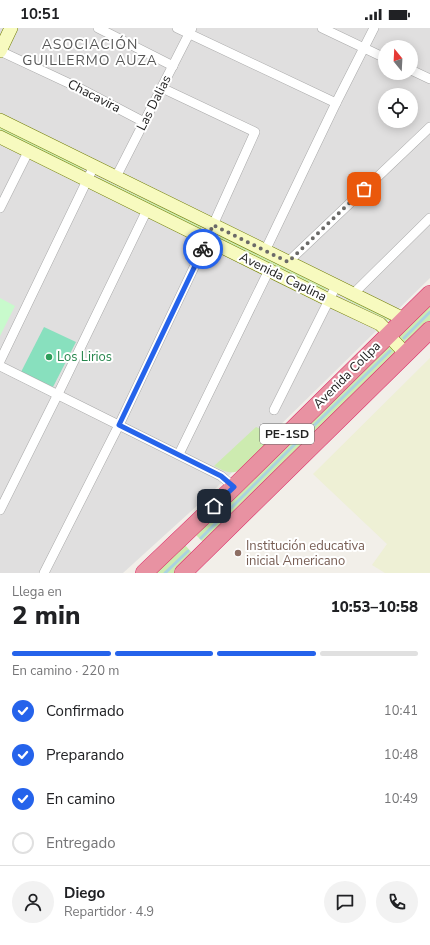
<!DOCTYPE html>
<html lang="es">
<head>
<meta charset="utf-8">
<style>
  :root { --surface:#fff; --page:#f2f2f2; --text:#202124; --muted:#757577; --line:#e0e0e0; --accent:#2563eb }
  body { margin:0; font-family:"Nunito Sans",sans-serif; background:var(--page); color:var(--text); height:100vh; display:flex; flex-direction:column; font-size:15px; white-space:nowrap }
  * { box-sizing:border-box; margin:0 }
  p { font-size:13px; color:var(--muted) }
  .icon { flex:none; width:22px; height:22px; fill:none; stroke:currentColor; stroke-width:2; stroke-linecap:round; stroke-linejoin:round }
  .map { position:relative; height:545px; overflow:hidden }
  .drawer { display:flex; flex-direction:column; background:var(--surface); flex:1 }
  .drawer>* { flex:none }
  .needle { width:26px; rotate:342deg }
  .controls { position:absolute; left:378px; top:12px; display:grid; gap:8px }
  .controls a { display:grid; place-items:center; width:40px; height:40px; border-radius:50%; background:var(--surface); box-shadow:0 2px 10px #0003; font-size:20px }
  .pin { position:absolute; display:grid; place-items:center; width:34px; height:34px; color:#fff; margin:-17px; border-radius:8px; box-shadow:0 2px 6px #0006 }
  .courier { position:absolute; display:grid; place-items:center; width:40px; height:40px; margin:-20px; border:3px solid #2563eb; border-radius:50%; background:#fff; color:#222; box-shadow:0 1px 5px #0007 }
  .headline em { font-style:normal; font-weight:800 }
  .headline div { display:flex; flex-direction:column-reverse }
  .headline { display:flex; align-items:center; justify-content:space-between; height:68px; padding:0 12px }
  h1 { font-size:26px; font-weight:800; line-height:30px }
  .bar { display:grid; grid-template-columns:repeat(4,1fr); gap:6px 4px; align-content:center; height:48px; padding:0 12px }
  .bar i { height:5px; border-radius:3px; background:var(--line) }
  .bar .active { background:var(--accent) }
  .bar p { grid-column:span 4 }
  .line { display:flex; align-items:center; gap:10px; padding:0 12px; border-top:1px solid var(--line) }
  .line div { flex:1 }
  .round { display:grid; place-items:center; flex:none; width:42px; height:42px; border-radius:21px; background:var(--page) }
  ol { padding:0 12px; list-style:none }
  li { display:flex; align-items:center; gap:12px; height:44px }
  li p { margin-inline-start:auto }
  li .icon { padding:4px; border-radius:50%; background:var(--accent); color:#fff; stroke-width:4 }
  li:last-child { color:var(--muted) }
  li i { width:22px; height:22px; border:2px solid var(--line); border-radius:50% }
  .status { display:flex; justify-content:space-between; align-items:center; height:28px; padding:0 20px; background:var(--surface); direction:ltr }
  .status svg { height:11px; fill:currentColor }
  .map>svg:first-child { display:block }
</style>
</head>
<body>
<div class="status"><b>10:51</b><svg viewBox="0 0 49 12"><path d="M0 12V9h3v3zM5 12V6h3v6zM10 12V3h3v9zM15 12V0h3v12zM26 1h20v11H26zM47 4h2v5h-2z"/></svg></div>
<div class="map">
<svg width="430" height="545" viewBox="0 0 430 545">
  <rect width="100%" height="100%" fill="#f2efe9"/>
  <path fill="#e0dfdf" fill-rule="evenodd" d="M0 0H430V250L210 466 123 545H0ZM385 19H411V45H385ZM385 67H411V93H385Z"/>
  <polygon fill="#eef0d5" points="430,330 430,545 385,545 372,537 387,516 313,446"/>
  <g fill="#cdebb0">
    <polygon points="0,98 81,139 83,141 83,143 0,104"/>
    <polygon points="97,150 100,150 199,197 202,200 202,202 200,203 97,152"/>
    <polygon points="221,207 327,261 325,262 322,263 219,211 219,209"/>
    <polygon points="344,268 392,292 389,293 386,291 347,272"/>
    <polygon points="430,273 430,297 404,322 392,310"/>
    <polygon points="389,314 401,325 206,517 195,506"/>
    <path d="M256 399 277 408 241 442C229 447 225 443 214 438Z"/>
    <polygon points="184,516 195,528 177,545 154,545"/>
  </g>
  <polygon fill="#c8facc" points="0,270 15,278 0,308"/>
  <polygon fill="#88e0be" points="44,299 76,314 53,359 21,344"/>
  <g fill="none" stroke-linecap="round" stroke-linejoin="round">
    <g stroke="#aad3df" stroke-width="3">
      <polyline points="404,310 430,284"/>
      <polyline points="201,510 287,424 390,323"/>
      <polyline points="165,545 188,523"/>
    </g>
    <g stroke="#a9a9a9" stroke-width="10">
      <g id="street">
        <polyline points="98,0 173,38"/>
        <polyline points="177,0 336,75"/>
        <polyline points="322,0 385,30"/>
        <polyline points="0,23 79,60 144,94"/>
        <polyline points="411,42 430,51"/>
        <polyline points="116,149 192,0"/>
        <polyline points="0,180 28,124"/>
        <polyline points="265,223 336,75 374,0"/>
        <polyline points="288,234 430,99"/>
        <polyline points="353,266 430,190"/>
        <polyline points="0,333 94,138"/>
        <polyline points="0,338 221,448 234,459"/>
        <polyline points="274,382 336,258"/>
        <polyline points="179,426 269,242"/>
        <polyline points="0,482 58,366 147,182"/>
        <polyline points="44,545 119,397 207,212 213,197 255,104 162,60"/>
      </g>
    </g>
    <g stroke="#707d05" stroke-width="14">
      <g id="secondary">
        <polyline points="0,23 11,0"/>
        <polyline points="0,92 404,291"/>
        <polyline points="0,109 329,272 380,296 385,301 388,307 406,326"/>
      </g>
    </g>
    <g stroke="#dc2a67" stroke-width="18">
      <g id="highway">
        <polyline points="144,545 234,459 430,266"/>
        <polyline points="183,545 430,302"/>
      </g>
    </g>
    <use href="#street" stroke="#fff" stroke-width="9"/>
    <use href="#secondary" stroke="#f7fabf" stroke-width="13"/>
    <use href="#highway" stroke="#e892a2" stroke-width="17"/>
  </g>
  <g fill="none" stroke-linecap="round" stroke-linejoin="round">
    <polyline stroke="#6b6a68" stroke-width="4" stroke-dasharray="0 7.2" points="203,221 213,197 288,234 364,161"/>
    <polyline stroke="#2563eb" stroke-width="5" points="203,221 119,397 221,448 234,459 214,478"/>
  </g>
  <circle fill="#2e9e5b" stroke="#fff" stroke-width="1.5" cx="49" cy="329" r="4"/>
  <circle fill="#8d6e63" stroke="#fff" stroke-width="1.5" cx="238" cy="525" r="4"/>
  <g text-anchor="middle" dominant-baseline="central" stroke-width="4" stroke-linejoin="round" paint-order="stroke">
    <rect fill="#fff" stroke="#646464" stroke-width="1" x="260" y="396" width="54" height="20" rx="3"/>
    <g font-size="12" font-weight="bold" fill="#222">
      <text x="287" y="406">PE-1SD</text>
    </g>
    <g font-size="13" fill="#222" stroke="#fff">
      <text transform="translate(94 68) rotate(27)">Chacavira</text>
      <text transform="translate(154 75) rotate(-63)">Las Dalias</text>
      <text transform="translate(283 249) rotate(26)">Avenida Caplina</text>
      <text transform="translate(347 347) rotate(-45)">Avenida Collpa</text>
    </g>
    <g font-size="13" fill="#27864d" stroke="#fff" text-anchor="start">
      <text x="57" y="329">Los Lirios</text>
    </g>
    <g font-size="13" fill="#785e54" stroke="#fff" text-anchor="start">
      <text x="246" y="518">Institución educativa<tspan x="246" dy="15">inicial Americano</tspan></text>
    </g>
    <g font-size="14" letter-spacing="1" fill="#555" stroke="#fff">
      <text x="90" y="16">ASOCIACIÓN<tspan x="90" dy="16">GUILLERMO AUZA</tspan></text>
    </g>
  </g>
</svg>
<div class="controls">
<a><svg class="needle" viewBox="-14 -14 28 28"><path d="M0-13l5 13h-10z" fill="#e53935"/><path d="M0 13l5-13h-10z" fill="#757577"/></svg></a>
<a><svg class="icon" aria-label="locate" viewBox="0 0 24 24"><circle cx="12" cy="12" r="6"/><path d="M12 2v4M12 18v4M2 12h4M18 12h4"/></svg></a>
</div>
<div class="pin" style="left:364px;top:161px;background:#ea580c"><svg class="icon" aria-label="bag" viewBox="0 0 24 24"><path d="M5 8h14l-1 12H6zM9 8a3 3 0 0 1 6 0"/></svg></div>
<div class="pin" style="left:214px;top:478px;background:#1f2937"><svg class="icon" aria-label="home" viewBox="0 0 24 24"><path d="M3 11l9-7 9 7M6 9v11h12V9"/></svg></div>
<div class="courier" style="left:203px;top:221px"><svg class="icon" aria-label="bike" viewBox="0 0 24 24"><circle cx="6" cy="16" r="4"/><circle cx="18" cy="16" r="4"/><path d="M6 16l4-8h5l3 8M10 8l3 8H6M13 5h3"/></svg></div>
</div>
<section class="drawer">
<div class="headline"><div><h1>2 min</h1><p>Llega en</p></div><em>10:53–10:58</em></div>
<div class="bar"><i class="active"></i><i class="active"></i><i class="active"></i><i></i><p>En camino · 220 m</p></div>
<ol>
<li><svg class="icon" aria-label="check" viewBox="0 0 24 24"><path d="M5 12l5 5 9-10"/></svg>Confirmado<p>10:41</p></li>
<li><svg class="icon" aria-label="check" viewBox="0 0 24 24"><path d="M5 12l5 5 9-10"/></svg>Preparando<p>10:48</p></li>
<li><svg class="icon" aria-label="check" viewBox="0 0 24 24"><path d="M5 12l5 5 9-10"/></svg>En camino<p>10:49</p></li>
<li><i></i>Entregado</li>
</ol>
<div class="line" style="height:72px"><a class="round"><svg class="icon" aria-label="person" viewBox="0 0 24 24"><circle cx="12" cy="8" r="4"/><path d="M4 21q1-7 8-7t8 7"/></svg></a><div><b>Diego</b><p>Repartidor · 4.9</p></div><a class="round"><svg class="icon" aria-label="chat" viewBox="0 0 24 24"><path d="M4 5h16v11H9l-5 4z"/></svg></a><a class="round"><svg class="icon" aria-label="phone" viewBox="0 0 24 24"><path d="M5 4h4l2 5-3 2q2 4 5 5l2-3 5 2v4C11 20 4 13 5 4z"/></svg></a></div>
</section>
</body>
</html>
